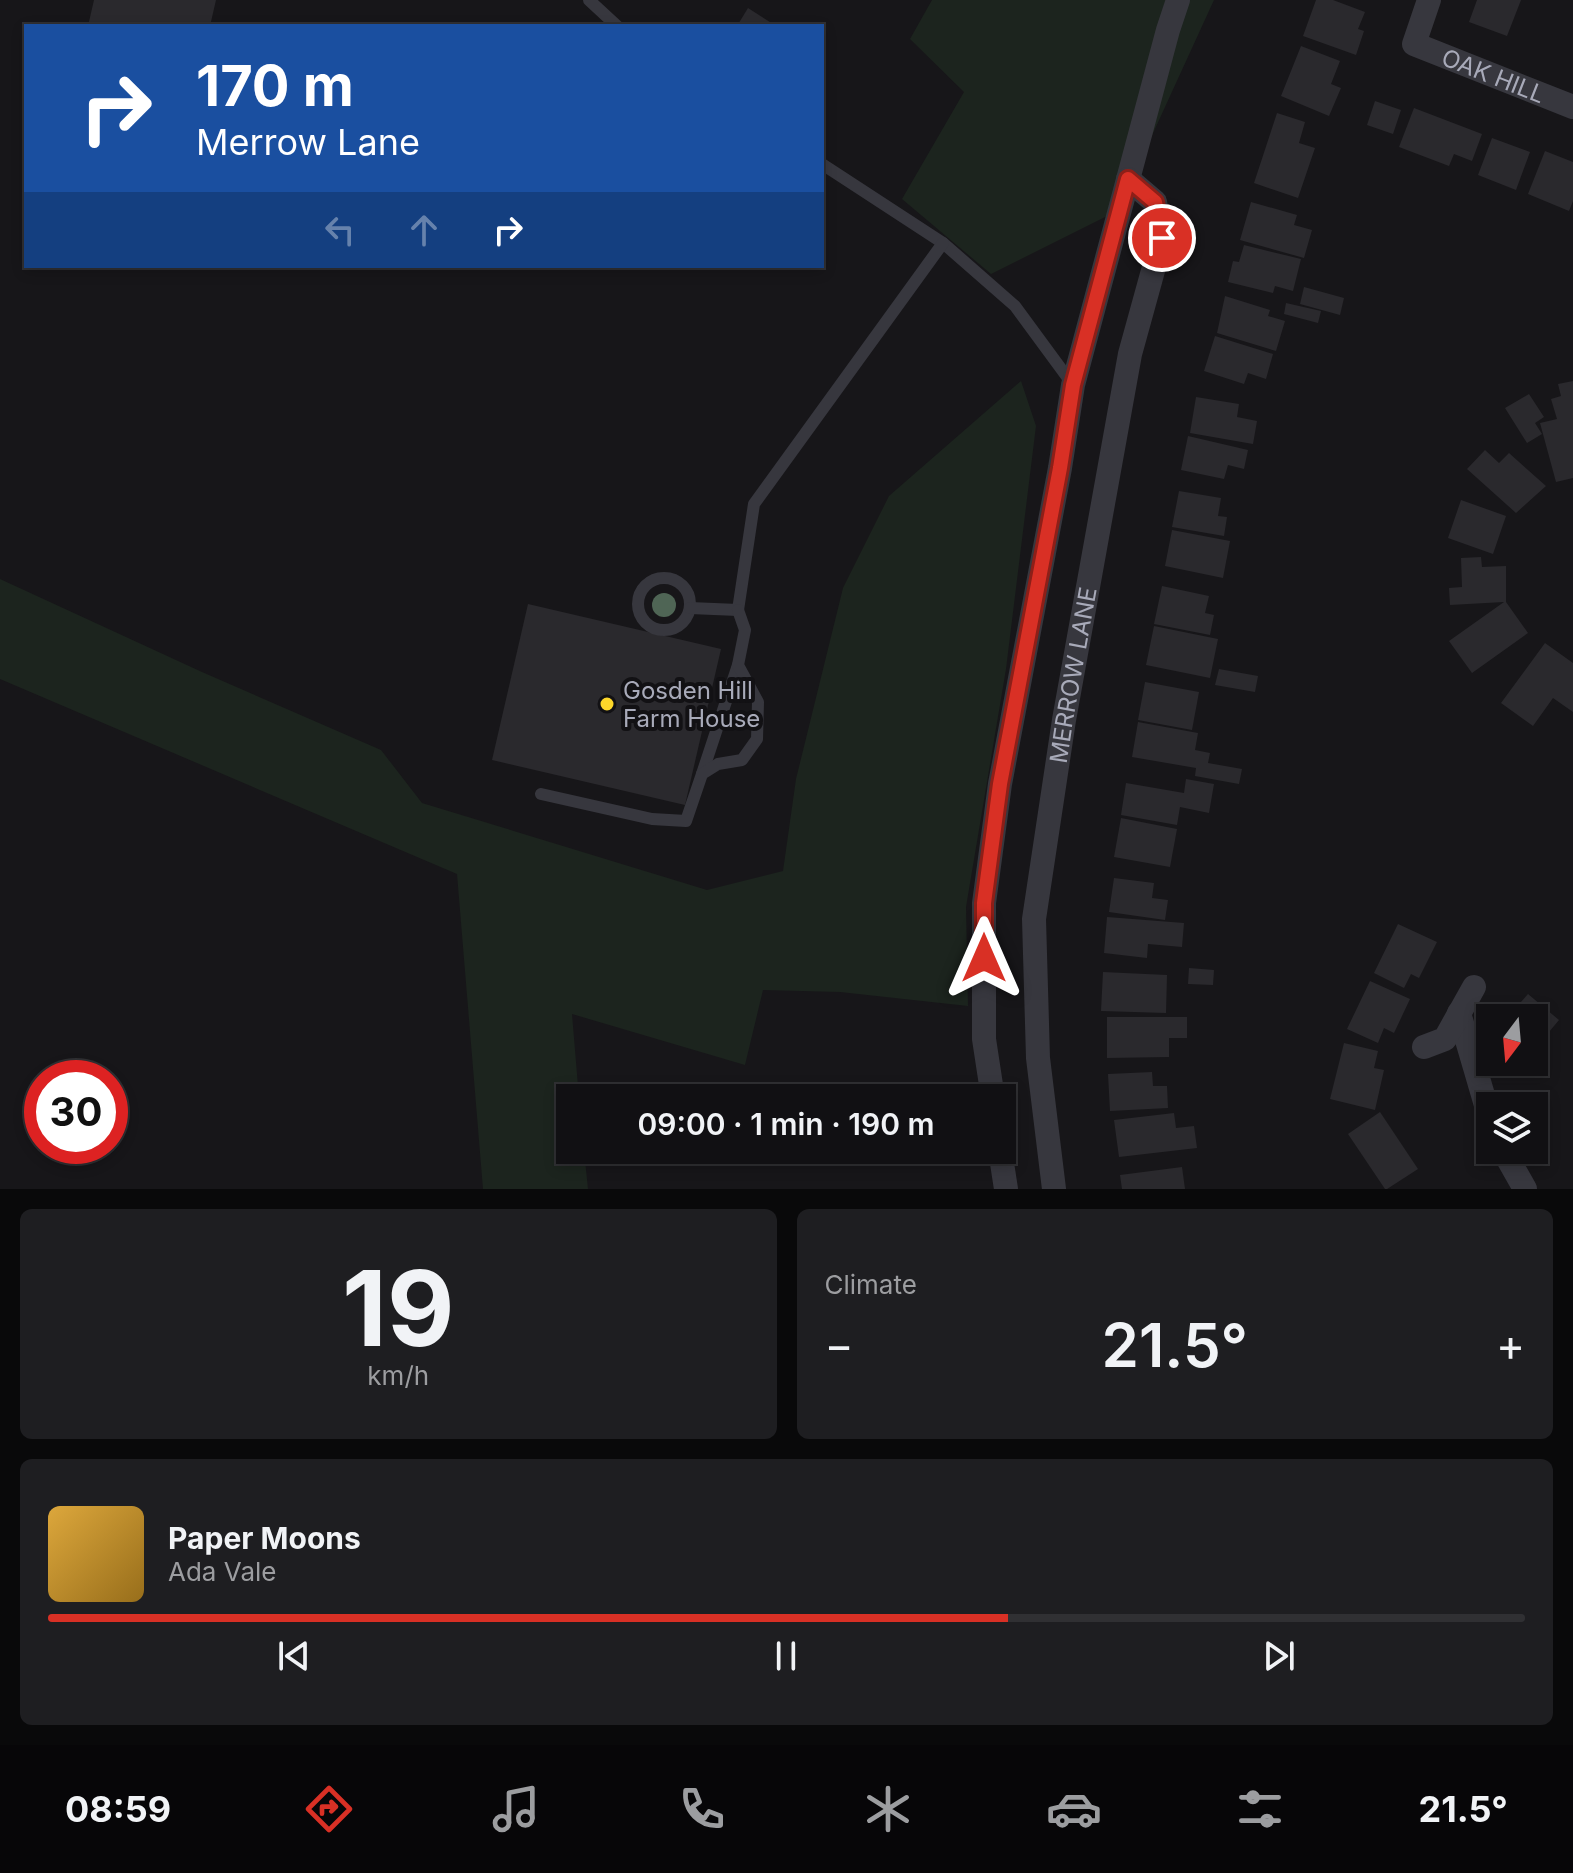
<!DOCTYPE html>
<html lang="en">
<head>
<meta charset="utf-8">
<style>
  :root { --surface:#111013; --page:#1e1e21; --text:#f1f3f6; --muted:#9c9da0; --line:#303033; --accent:#d93025 }
  body { margin:0; font-family:Inter,sans-serif; background:var(--page); color:var(--text); height:100vh; display:flex; flex-direction:column; font-size:30px; white-space:nowrap }
  * { box-sizing:border-box; margin:0 }
  p { font-size:26px; color:var(--muted) }
  .icon { flex:none; width:44px; height:44px; fill:none; stroke:currentColor; stroke-width:2; stroke-linecap:round; stroke-linejoin:round }
  .map { position:relative; height:1189px; overflow:hidden }
  .details { display:flex; flex-direction:column; gap:20px; padding:20px; background:#09090a; flex:1 }
  .details>* { flex:none }
  .banner { position:absolute; left:24px; top:24px; width:800px; height:244px; border-radius:0px; box-shadow:0 4px 12px #0003,0 0 0 2px var(--line); background:#1a4fa0; color:#fff; overflow:hidden }
  .needle { width:52px; rotate:196deg }
  .tools { position:absolute; left:1476px; top:1004px; display:grid; gap:16px }
  .tools a { display:grid; place-items:center; width:72px; height:72px; border-radius:0px; background:var(--surface); box-shadow:0 4px 12px #0003,0 0 0 2px var(--line); font-size:40px }
  .speed { position:absolute; left:24px; top:1060px; display:flex; gap:16px; font-size:40px; font-weight:700; text-align:center }
  .speed>* { display:grid; place-content:center; width:104px; height:104px; border-radius:50%; background:var(--surface); box-shadow:0 4px 12px #0003,0 0 0 2px var(--line); line-height:1 }
  .speed .limit { border:12px solid #d22; background:#fff; color:#111 }
  .pin { position:absolute; display:grid; place-items:center; width:68px; height:68px; color:#fff; margin:-34px; border:4px solid #fff; border-radius:50%; box-shadow:0 2px 8px #0007 }
  .me { position:absolute; width:88px; margin:-44px; rotate:0deg; stroke-linejoin:round; filter:drop-shadow(0 0 6px #0008) }
  .turn { display:flex; align-items:center; gap:28px; height:168px; padding:0 40px; font-size:36px }
  .turn .icon { width:104px; height:104px; stroke-width:2.5 }
  .turn b { display:block; font-size:56px; line-height:68px }
  .lanes { display:flex; align-items:center; height:76px; padding:0 40px; background:#0003; justify-content:center; gap:40px; direction:ltr }
  .lanes .off { opacity:.35 }
  .big { font-size:60px; font-weight:600; line-height:1.1 }
  .details .card { flex:1; display:flex; flex-direction:column; justify-content:center; gap:12px; min-width:0; padding:0 28px; border-radius:12px; background:var(--page) }
  .details .dial { align-items:center; gap:0 }
  .dial b { font-size:104px; line-height:1 }
  .song { display:flex; align-items:center; gap:24px }
  .cover { width:96px; height:96px; border-radius:12px; background:linear-gradient(135deg,hsl(40 70% 55%),hsl(40 70% 35%)) }
  .played { height:8px; border-radius:4px; background:linear-gradient(90deg,var(--accent) 65%,var(--line) 65%) }
  .keys { display:flex; justify-content:space-around; direction:ltr }
  .heat { display:flex; justify-content:space-between; align-items:center; font-size:44px; direction:ltr }
  .details .tiles { flex:1; display:grid; gap:20px; grid-template-columns:1fr 1fr }
  .card:last-child { grid-column:span 2 }
  .trip { position:absolute; left:556px; top:1084px; width:460px; height:80px; border-radius:0px; background:var(--surface); box-shadow:0 4px 12px #0003,0 0 0 2px var(--line); font-weight:600; line-height:80px; text-align:center }
  .tab-bar { display:flex; height:128px; justify-content:space-around; align-items:center; background:#070608; color:var(--muted) }
  .tab-bar .icon { width:56px; height:56px }
  .tab-bar .current { color:var(--accent) }
  .tab-bar b { font-size:36px; color:var(--text) }
  .map>svg:first-child { display:block }
  .green { fill:#1c241e }
  .building { fill:#2a292d }
  .lines { fill:none; stroke-linecap:round; stroke-linejoin:round }
  .service { stroke:#37373e; stroke-width:12 }
  .minor { stroke:#37373e; stroke-width:24 }
  .tree { fill:#4f6555 }
  .route-casing { stroke:#8d1f18; stroke-width:20 }
  .route { stroke:#d93025; stroke-width:14 }
  .poi-dot { fill:#fdd72a; stroke:#121114; stroke-width:3 }
  .labels { text-anchor:middle; dominant-baseline:central; stroke-width:8; stroke-linejoin:round; paint-order:stroke }
  .street-label { font-size:24px; fill:#a8aab9; stroke:#121114 }
  .poi-label { font-size:24px; fill:#a8aab9; stroke:#121114; text-anchor:start }
</style>
</head>
<body>
<div class="map">
<svg width="1573" height="1189" viewBox="0 0 1573 1189">
  <rect width="100%" height="100%" fill="#171619"/>
  <g class="green">
    <polygon points="932,0 1214,0 1149,142 1111,214 991,274 902,199 964,92 910,39"/>
    <polygon points="1021,381 1036,426 1006,669 966,907 968,1006 840,992 763,990 745,1065 572,1014 579,1098 570,1098 570,1150 584,1150 588,1189 483,1189 457,874 0,679 0,579 202,672 381,750 422,803 707,890 783,871 796,779 843,588 889,496"/>
  </g>
  <g class="building">
    <polygon points="94,0 216,0 210,26 88,26"/>
    <polygon points="1316,0 1333,0 1365,12 1358,29 1364,31 1356,55 1303,36"/>
    <polygon points="1477,0 1521,0 1507,36 1469,22"/>
    <polygon points="748,8 776,26 737,26"/>
    <polygon points="1301,46 1340,61 1331,84 1341,88 1329,116 1281,96"/>
    <polygon points="1375,101 1401,110 1393,134 1367,125"/>
    <polygon points="1414,108 1482,134 1472,161 1454,154 1449,166 1399,147"/>
    <polygon points="1277,113 1305,122 1299,143 1315,148 1298,198 1254,183"/>
    <polygon points="1492,138 1530,152 1516,190 1478,175"/>
    <polygon points="1545,151 1573,162 1573,201 1569,211 1528,194"/>
    <polygon points="1251,202 1297,215 1294,225 1312,230 1304,258 1240,240"/>
    <polygon points="1244,245 1301,259 1293,291 1275,286 1273,293 1228,282 1233,261 1239,262"/>
    <polygon points="1304,287 1344,298 1340,315 1300,304"/>
    <polygon points="1225,296 1270,310 1268,316 1285,321 1276,351 1217,333"/>
    <polygon points="1286,303 1321,311 1318,323 1284,314"/>
    <polygon points="1215,336 1273,354 1266,379 1248,373 1244,384 1204,371"/>
    <polygon points="1573,381 1573,478 1556,482 1540,423 1557,419 1551,399 1561,396 1558,384"/>
    <polygon points="1529,394 1544,417 1535,423 1542,434 1527,443 1505,408"/>
    <polygon points="1196,397 1239,404 1237,417 1257,421 1253,444 1190,433"/>
    <polygon points="1188,436 1248,450 1244,469 1228,465 1224,479 1181,470"/>
    <polygon points="1485,450 1499,463 1509,453 1546,486 1516,513 1467,469"/>
    <polygon points="1179,491 1221,498 1218,516 1227,517 1224,536 1172,527"/>
    <polygon points="1461,500 1506,516 1493,554 1448,538"/>
    <polygon points="1172,530 1230,541 1223,578 1165,566"/>
    <polygon points="1481,557 1482,567 1506,566 1506,602 1528,633 1472,673 1449,641 1504,602 1450,605 1449,588 1462,587 1461,558"/>
    <polygon points="1162,586 1209,596 1205,613 1214,615 1210,635 1154,624"/>
    <polygon points="528,604 721,649 685,805 492,760"/>
    <polygon points="1154,626 1218,639 1210,678 1146,665"/>
    <polygon points="1545,643 1573,663 1573,712 1553,698 1533,726 1501,703"/>
    <polygon points="1219,669 1258,676 1255,692 1215,685"/>
    <polygon points="1145,682 1199,692 1192,730 1138,720"/>
    <polygon points="1138,722 1198,733 1195,750 1210,753 1208,763 1242,769 1239,784 1195,776 1196,768 1132,757"/>
    <polygon points="1186,779 1214,784 1209,813 1180,807 1177,825 1121,815 1126,783 1184,793"/>
    <polygon points="1121,818 1177,829 1170,867 1114,857"/>
    <polygon points="1114,878 1154,883 1152,898 1168,900 1165,920 1109,912"/>
    <polygon points="1107,917 1184,923 1182,947 1148,944 1147,958 1104,953"/>
    <polygon points="1398,924 1437,942 1419,978 1411,974 1404,988 1374,973"/>
    <polygon points="1189,968 1214,970 1213,985 1188,984"/>
    <polygon points="1103,972 1167,975 1166,1013 1101,1011"/>
    <polygon points="1370,981 1410,999 1394,1033 1384,1028 1378,1043 1347,1029"/>
    <polygon points="1528,994 1559,1020 1534,1050 1534,1018 1507,1018"/>
    <polygon points="1107,1017 1187,1017 1187,1038 1169,1038 1169,1057 1107,1058"/>
    <polygon points="1344,1043 1378,1051 1374,1068 1384,1070 1375,1110 1330,1099"/>
    <polygon points="1152,1072 1153,1086 1167,1086 1168,1108 1110,1111 1108,1074"/>
    <polygon points="1380,1112 1418,1169 1387,1189 1385,1189 1348,1134"/>
    <polygon points="1174,1113 1176,1128 1194,1126 1197,1148 1119,1157 1114,1120"/>
    <polygon points="1182,1167 1185,1189 1122,1189 1120,1175"/>
  </g>
  <g class="lines">
    <g class="service">
      <polyline points="589,0 617,26"/>
      <polyline points="822,164 943,243 1015,306 1073,385"/>
      <circle cx="664" cy="604" r="26"/>
      <polyline points="690,608 738,610 754,504 943,243"/>
      <polyline points="702,774 738,665"/>
      <polyline points="541,794 652,819 686,821 702,774 718,764 742,760 757,739 758,702 738,665 745,630 738,610"/>
    </g>
    <g class="minor">
      <path id="s1" d="M1429 0 1414 44 1573 107"/>
      <polyline points="1459,1013 1490,1119"/>
      <polyline points="1424,1047 1445,1039 1474,987"/>
      <polyline points="993,1098 984,1039 984,903 1000,784 1060,468 1073,385 1168,30 1178,0"/>
      <polyline points="1000,1150 1006,1189"/>
      <polyline points="1503,1150 1525,1189"/>
      <path id="s2" d="M1054 1189 1038 1058 1034 919 1064 720 1130 354 1162 238 1155 202 1128 179"/>
    </g>
  </g>
  <circle class="tree" cx="664" cy="605" r="12"/>
  <g class="lines">
    <defs>
      <polyline id="route" points="984,958 984,903 1000,784 1060,468 1073,385 1128,179 1155,202 1162,238"/>
    </defs>
    <use href="#route" class="route-casing"/>
    <use href="#route" class="route"/>
  </g>
  <circle class="poi-dot" cx="607" cy="704" r="8"/>
  <g class="labels">
    <g class="street-label">
      <text stroke="none"><textPath href="#s1" startOffset="132">OAK HILL</textPath></text>
      <text stroke="none"><textPath href="#s2" startOffset="518">MERROW LANE</textPath></text>
    </g>
    <g class="poi-label">
      <text x="623" y="690">Gosden Hill<tspan x="623" dy="28">Farm House</tspan></text>
    </g>
  </g>
</svg>
<div class="tools">
<a><svg class="needle" viewBox="-14 -14 28 28"><path d="M0-13l5 13h-10z" fill="#e53935"/><path d="M0 13l5-13h-10z" fill="#9c9da0"/></svg></a>
<a><svg class="icon" aria-label="layers" viewBox="0 0 24 24"><path d="M12 4l9 5-9 5-9-5zM3 14l9 5 9-5"/></svg></a>
</div>
<div class="speed"><div class="limit">30</div></div>
<div class="pin" style="left:1162px;top:238px;background:#d93025"><svg class="icon" aria-label="arrive" viewBox="0 0 24 24"><path d="M6 21V4h12l-3 4 3 4H6"/></svg></div>
<svg class="me" style="left:984px;top:958px" viewBox="-20 -20 40 40"><path d="M0-17L14 15 0 8-14 15z" fill="#d93025" stroke="#fff" stroke-width="4"/></svg>
<div class="trip">09:00 · 1 min · 190 m</div>
<div class="banner">
<div class="turn"><svg class="icon" aria-label="right" viewBox="0 0 24 24"><path d="M7 20v-9h11M14 6l5 5-5 5"/></svg><div><b>170 m</b>Merrow Lane</div></div>
<div class="lanes"><svg class="icon off" aria-label="left" viewBox="0 0 24 24"><path d="M17 20v-9H6M10 6l-5 5 5 5"/></svg><svg class="icon off" aria-label="ahead" viewBox="0 0 24 24"><path d="M12 20V5M6 11l6-6 6 6"/></svg><svg class="icon" aria-label="right" viewBox="0 0 24 24"><path d="M7 20v-9h11M14 6l5 5-5 5"/></svg></div>
</div>
</div>
<section class="details">
<div class="tiles">
<div class="card dial"><b>19</b><p>km/h</p></div>
<div class="card"><p>Climate</p>
<div class="heat"><a>−</a><b class="big">21.5°</b><a>+</a></div>
</div>
<div class="card">
<div class="song"><i class="cover"></i><div><b>Paper Moons</b><p>Ada Vale</p></div></div>
<div class="played"></div>
<div class="keys"><svg class="icon" aria-label="previous" viewBox="0 0 24 24"><path d="M18 5L8 12l10 7zM5 5v14"/></svg><svg class="icon" aria-label="pause" viewBox="0 0 24 24"><path d="M8 5v14M16 5v14"/></svg><svg class="icon" aria-label="next" viewBox="0 0 24 24"><path d="M6 5l10 7-10 7zM19 5v14"/></svg></div>
</div>
</div>
</section>
<nav class="tab-bar">
<b>08:59</b>
<svg class="icon current" aria-label="directions" viewBox="0 0 24 24"><path d="M12 3l9 9-9 9-9-9zM9 14v-3h6M13 9l2 2-2 2"/></svg>
<svg class="icon" aria-label="music" viewBox="0 0 24 24"><path d="M9 18V5l10-2v13"/><circle cx="6" cy="18" r="3"/><circle cx="16" cy="16" r="3"/></svg>
<svg class="icon" aria-label="phone" viewBox="0 0 24 24"><path d="M5 4h4l2 5-3 2q2 4 5 5l2-3 5 2v4C11 20 4 13 5 4z"/></svg>
<svg class="icon" aria-label="climate" viewBox="0 0 24 24"><path d="M12 3v18M4 7l16 10M4 17L20 7"/></svg>
<svg class="icon" aria-label="car" viewBox="0 0 24 24"><path d="M5 17H2v-5l4-1 3-4h7l3 4 3 1v5h-3M9 17h6M6 11h13"/><circle cx="7" cy="17" r="2"/><circle cx="17" cy="17" r="2"/></svg>
<svg class="icon" aria-label="filters" viewBox="0 0 24 24"><path d="M4 7h16M4 17h16"/><circle cx="9" cy="7" r="2"/><circle cx="15" cy="17" r="2"/></svg>
<b>21.5°</b>
</nav>
</body>
</html>
